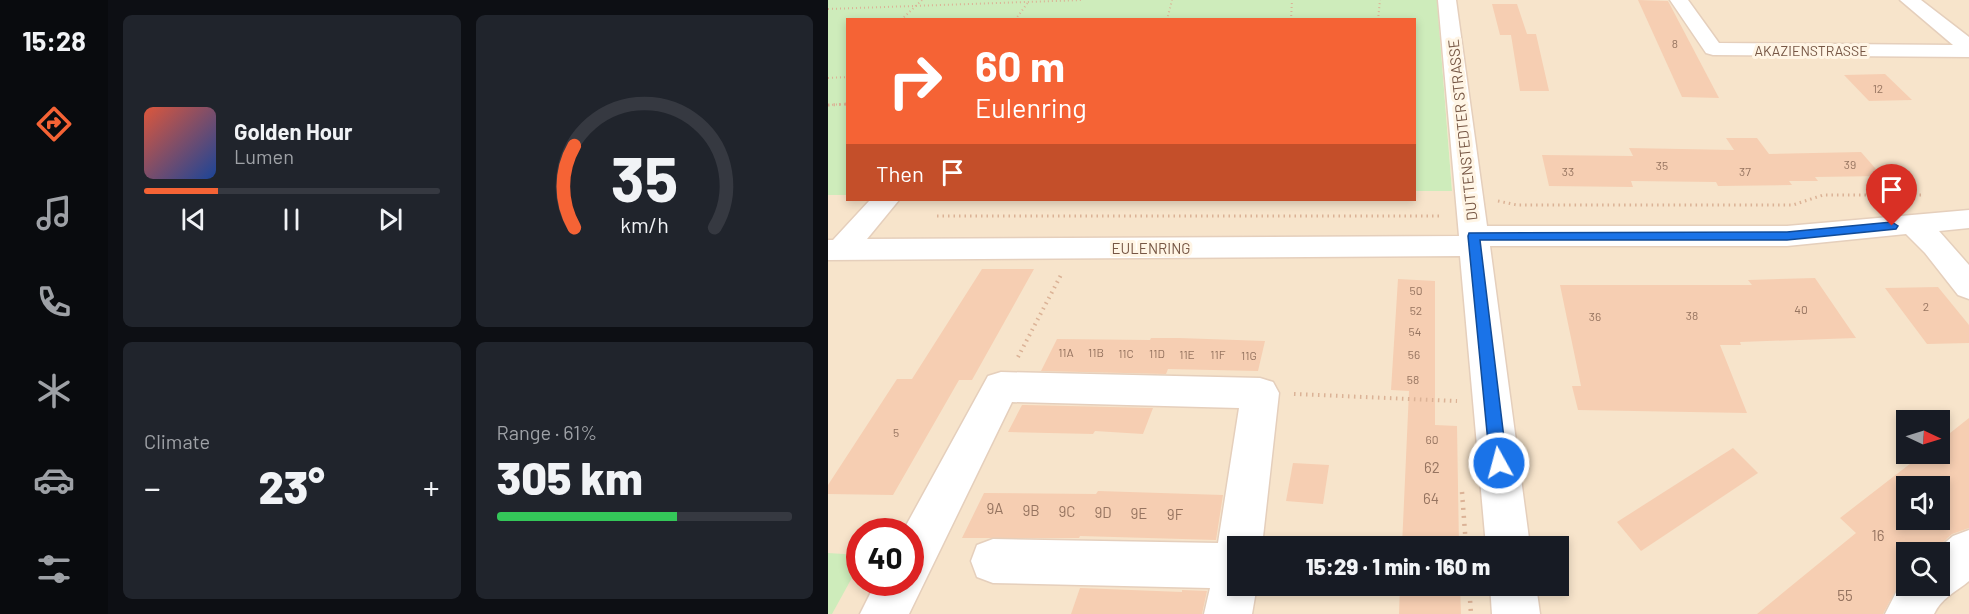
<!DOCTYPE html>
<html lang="en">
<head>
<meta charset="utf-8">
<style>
  :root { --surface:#171b24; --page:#20242c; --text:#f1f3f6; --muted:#9ea1a6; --line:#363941; --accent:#f56335 }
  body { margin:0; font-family:Barlow,sans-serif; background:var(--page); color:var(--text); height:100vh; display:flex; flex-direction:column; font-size:22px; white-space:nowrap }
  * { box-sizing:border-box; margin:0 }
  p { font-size:20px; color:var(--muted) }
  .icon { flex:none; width:33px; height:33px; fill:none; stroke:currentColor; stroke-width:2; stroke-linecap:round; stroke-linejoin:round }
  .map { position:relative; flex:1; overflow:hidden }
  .side { display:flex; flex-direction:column; gap:15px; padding:15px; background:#0d0f14; width:720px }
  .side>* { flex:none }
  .banner { position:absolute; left:18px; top:18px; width:570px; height:183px; border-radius:0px; box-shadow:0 3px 9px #0003; background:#f56335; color:#fff; overflow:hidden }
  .needle { width:39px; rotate:94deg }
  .tools { position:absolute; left:1068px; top:410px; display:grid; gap:12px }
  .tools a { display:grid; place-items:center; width:54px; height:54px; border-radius:0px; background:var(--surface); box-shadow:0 3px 9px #0003; font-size:30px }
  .speed { position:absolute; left:18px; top:518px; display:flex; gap:12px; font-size:30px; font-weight:700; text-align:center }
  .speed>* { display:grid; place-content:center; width:78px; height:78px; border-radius:50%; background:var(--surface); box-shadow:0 3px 9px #0003; line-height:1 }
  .speed .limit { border:9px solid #d22; background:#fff; color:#111 }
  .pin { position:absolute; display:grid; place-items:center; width:51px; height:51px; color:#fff; margin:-62px -26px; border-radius:50% 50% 50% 0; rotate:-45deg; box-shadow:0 0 6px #0007 }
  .pin .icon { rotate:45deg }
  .me { position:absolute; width:66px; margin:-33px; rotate:353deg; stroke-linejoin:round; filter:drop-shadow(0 0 4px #0008) }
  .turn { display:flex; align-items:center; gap:21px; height:126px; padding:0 30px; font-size:27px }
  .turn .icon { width:78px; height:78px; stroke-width:2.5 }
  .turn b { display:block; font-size:42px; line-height:51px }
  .then { display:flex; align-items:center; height:57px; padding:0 30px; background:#0003; gap:12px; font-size:22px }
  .big { font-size:45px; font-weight:800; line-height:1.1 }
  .side .card { flex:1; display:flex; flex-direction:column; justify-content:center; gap:9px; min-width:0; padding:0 21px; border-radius:9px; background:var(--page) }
  .side .dial { align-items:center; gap:0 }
  .dial svg { height:156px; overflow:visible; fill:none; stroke:var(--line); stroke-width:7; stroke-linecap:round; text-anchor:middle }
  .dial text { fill:var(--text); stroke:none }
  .song { display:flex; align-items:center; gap:18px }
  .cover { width:72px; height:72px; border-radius:9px; background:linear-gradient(135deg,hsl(10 70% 55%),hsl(220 70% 35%)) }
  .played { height:6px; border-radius:3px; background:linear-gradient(90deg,var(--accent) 25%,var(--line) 25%) }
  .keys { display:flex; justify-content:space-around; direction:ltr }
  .heat { display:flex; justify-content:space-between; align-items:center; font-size:33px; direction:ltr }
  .charge { height:9px; border-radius:4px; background:linear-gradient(90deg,#34c759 61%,var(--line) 0) }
  .side .tiles { flex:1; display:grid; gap:15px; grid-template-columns:repeat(2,1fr) }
  .trip { position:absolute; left:399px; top:536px; width:342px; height:60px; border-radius:0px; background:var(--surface); box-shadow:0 3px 9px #0003; font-weight:800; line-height:60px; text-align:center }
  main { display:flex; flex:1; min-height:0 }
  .dock { display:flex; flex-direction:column; width:108px; justify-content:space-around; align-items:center; background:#090b0e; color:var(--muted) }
  .dock .icon { width:42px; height:42px }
  .dock .active { color:var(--accent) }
  .dock b { font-size:27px; color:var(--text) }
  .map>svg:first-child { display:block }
  .residential { fill:#f7e4cb; fill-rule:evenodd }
  .green { fill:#ceecbb }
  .building { fill:#f6ceb2; fill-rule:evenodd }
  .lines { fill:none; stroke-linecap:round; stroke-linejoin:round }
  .minor-casing { stroke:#e5cfbc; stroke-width:3 }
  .path-far3 { stroke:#dbb296; stroke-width:2; stroke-dasharray:1 3; stroke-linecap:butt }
  .path-far2 { stroke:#dbb296; stroke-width:3; stroke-dasharray:1.5 4; stroke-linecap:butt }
  .path-far1 { stroke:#dbb296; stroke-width:4; stroke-dasharray:1.5 4.5; stroke-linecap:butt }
  .path { stroke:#dbb296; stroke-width:4.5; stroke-dasharray:2 6; stroke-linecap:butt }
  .minor { fill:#fff; fill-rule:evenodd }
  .route { fill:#1a73e8; stroke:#114b97; stroke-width:1.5 }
  .labels { text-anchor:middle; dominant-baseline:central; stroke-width:6; stroke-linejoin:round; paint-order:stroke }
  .number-label { font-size:12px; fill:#967460 }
  .far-street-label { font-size:14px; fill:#765644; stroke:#fff5e5 }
  .street-label { font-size:15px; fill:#765644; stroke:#fff5e5 }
  .near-number-label { font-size:15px; fill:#967460 }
</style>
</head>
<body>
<main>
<nav class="dock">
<b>15:28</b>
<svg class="icon active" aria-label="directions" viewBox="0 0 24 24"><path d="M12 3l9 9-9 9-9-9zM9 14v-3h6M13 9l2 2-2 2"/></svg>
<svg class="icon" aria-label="music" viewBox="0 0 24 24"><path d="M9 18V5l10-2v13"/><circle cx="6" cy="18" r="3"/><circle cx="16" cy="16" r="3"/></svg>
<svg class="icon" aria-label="phone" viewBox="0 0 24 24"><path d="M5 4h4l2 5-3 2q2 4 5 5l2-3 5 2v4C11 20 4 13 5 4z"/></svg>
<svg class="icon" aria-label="climate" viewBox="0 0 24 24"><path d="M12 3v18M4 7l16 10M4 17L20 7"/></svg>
<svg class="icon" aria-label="car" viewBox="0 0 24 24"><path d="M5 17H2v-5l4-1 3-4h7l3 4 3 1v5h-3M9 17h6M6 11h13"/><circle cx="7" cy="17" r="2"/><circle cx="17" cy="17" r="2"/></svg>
<svg class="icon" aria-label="filters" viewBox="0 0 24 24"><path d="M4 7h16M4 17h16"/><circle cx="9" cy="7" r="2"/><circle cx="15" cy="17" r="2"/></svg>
</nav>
<section class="side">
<div class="tiles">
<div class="card">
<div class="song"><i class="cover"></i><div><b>Golden Hour</b><p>Lumen</p></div></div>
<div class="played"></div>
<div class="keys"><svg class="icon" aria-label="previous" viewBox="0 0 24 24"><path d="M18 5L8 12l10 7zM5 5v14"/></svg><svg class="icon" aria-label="pause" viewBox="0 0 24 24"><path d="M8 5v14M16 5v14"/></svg><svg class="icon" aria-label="next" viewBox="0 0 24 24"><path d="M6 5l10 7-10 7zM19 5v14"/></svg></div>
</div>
<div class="card dial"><svg viewBox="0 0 100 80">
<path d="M14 69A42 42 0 1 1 86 69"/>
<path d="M14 69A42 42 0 0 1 14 27" stroke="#f56335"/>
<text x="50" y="56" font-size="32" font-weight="700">35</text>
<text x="50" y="72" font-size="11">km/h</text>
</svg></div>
<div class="card"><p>Climate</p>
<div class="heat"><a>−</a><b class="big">23°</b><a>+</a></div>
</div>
<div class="card"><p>Range · 61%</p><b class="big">305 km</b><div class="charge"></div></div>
</div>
</section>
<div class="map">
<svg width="1141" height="614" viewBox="0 0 1141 614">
  <rect width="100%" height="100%" fill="#fef2dd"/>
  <path class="residential" d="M609 0H1141V614H0V195H19L20 200H586L587 191H624ZM1078 420H1112V453H1078ZM1078 486H1112V519H1078ZM32 531H82V582H32ZM410 546H730V585H410ZM1078 552H1112V585H1078Z"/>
  <g class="green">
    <polygon points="0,0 609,0 624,191 587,191 586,20 20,20 19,195 0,195"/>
    <polygon points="0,553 31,555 31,565 4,614 0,614"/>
  </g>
  <g class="building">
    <polygon points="810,0 840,1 891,98 854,97"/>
    <polygon points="664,4 689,4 699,34 708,34 721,91 692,91 683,35 672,35"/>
    <polygon points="1057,74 1084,100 1041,101 1016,75"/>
    <polygon points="898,138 929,138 941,154 1033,152 1054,176 987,177 990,181 961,181 964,185 890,186 888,182 803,181 805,187 721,186 714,155 805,156 801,148 906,150"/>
    <polygon points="154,269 206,269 144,380 131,380 65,495 0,494 0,485 69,379 84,379"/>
    <polygon points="987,278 1028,338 912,342 913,345 892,345 919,413 750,410 744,386 753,386 732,285 924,285 920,280"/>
    <polygon points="570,279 607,281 607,425 629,426 631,546 574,546 581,391 563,390"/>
    <polygon points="1110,287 1141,325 1141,343 1099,344 1057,288"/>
    <polygon points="323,338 351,338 437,341 430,371 340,369 338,374 213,371 229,339 322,340"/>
    <polygon points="194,405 197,405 325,408 315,434 267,431 265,434 180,432"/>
    <path d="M1141 418V528L1124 534 1104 552H1078V571L1055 614H929L1028 533 1012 518 1096 453H1112V441ZM1078 486H1112V519H1078Z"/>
    <polygon points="905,448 930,473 813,551 789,522"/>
    <polygon points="465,463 501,465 495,504 458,501"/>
    <polygon points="270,491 395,495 388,540 252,536 251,538 134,538 156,493 268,494"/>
    <polygon points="572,585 632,585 633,614 571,614"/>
    <polygon points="252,588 354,592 354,590 379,591 374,614 243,614"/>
  </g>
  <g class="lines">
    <defs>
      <g id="minor">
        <polygon points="610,0 628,0 659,226 959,226 1141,210 1141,228 1111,231 1141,265 1141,299 1130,295 1097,253 1078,234 959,246 662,246 702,546 658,546 632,256 0,260 0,240 5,240 42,200 71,200 39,239 631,236"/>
        <polygon points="842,0 860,0 891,43 1125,45 1072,0 1093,0 1141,37 1141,57 885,55 878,53"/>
        <polygon points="173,372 432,378 445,382 451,393 434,546 410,546 410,585 429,585 424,614 376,614 382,588 165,583 149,577 143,561 149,545 165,539 390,543 411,408 184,402 81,614 32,614 48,582 82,582 82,531 75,531 160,376"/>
        <path d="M1141 530V581C1128 592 1113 598 1106 614H1057L1078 573V585H1112V552H1106L1125 536Z"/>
        <polygon points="662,585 708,585 712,614 664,614"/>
      </g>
    </defs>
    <use href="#minor" class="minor-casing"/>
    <g class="path-far3">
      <polyline points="0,9 255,0"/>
      <polyline points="73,20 94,0"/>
      <polyline points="187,20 201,1"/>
      <polyline points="339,20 344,0"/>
      <polyline points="463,20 464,0"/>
      <polyline points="550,20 552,0"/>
      <polyline points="0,78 20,77"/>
      <polyline points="0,105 20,104"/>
    </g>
    <g class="path-far2">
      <polyline points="0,105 20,104"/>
      <polyline points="670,201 689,205 965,205 995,195 1095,195"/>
      <polyline points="109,216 615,216"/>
    </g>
    <g class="path-far1">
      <polyline points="190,357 234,273"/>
      <polyline points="466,394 629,401"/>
    </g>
    <g class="path">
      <polyline points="634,492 638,546"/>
      <polyline points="641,585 643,614"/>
    </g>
    <use href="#minor" class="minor"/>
  </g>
  <polygon class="route" points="1064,222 1070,226 1068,229 959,240 652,240 679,463 677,469 671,471 665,469 662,463 640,236 641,233 959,232"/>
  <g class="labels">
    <g class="number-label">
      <text x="847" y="43">8</text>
      <text x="1050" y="88">12</text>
      <text x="1022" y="164">39</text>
      <text x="834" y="165">35</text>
      <text x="740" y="171">33</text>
      <text x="917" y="171">37</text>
      <text x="588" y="290">50</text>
      <text x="1098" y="306">2</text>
      <text x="973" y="309">40</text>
      <text x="588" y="310">52</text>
      <text x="864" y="315">38</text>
      <text x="767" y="316">36</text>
      <text x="587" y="331">54</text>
      <text x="238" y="352">11A</text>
      <text x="268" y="352">11B</text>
      <text x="298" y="353">11C</text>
      <text x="329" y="353">11D</text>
      <text x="359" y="354">11E</text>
      <text x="390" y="354">11F</text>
      <text x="586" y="354">56</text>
      <text x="421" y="355">11G</text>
      <text x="585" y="379">58</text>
      <text x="68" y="432">5</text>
      <text x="604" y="439">60</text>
    </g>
    <g class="far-street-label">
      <text x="983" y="50">AKAZIENSTRASSE</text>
    </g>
    <g class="street-label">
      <text transform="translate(634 130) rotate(-96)">DUTTENSTEDTER STRASSE</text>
      <text x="323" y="248">EULENRING</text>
    </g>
    <g class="near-number-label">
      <text x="604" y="467">62</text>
      <text x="603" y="498">64</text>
      <text x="167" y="508">9A</text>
      <text x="203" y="510">9B</text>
      <text x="239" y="511">9C</text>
      <text x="275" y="512">9D</text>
      <text x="311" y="513">9E</text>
      <text x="347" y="514">9F</text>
      <text x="1050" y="535">16</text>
      <text x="1017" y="595">55</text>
    </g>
  </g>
</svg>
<div class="tools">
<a><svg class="needle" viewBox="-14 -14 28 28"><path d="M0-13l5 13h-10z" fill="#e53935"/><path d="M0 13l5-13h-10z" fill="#9ea1a6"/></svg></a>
<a><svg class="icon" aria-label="sound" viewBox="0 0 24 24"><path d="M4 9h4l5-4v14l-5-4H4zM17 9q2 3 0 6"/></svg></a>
<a><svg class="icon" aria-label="search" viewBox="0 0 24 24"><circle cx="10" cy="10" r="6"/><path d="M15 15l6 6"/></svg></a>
</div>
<div class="speed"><div class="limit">40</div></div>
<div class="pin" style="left:1064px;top:226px;background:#d93025"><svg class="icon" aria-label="arrive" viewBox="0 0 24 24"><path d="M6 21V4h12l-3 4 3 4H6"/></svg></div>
<svg class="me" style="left:671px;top:463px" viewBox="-20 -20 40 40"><circle r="17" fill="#1a73e8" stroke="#fff" stroke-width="3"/><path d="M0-11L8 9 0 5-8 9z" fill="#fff"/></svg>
<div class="trip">15:29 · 1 min · 160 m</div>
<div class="banner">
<div class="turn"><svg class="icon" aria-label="right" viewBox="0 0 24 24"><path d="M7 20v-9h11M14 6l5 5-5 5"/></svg><div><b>60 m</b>Eulenring</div></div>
<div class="then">Then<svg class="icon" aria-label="arrive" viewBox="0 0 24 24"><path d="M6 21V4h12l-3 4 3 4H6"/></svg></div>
</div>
</div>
</main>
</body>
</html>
